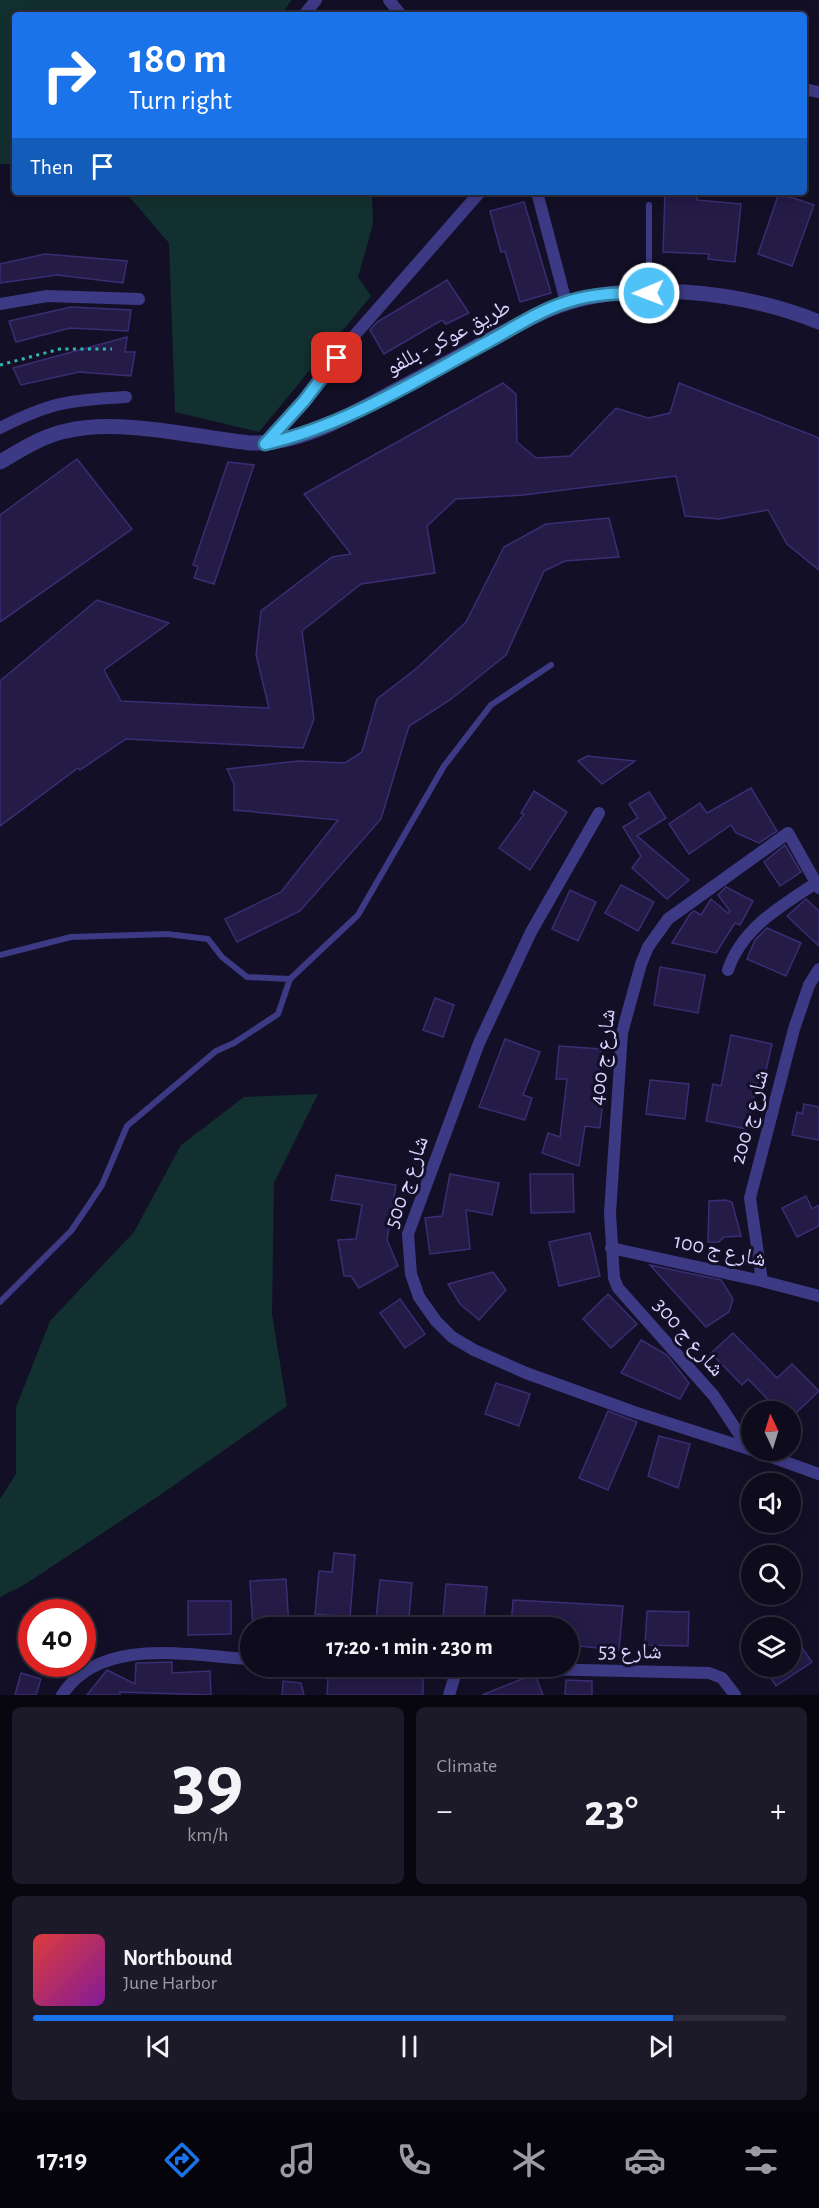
<!DOCTYPE html>
<html lang="en">
<head>
<meta charset="utf-8">
<style>
  :root { --surface:#0e0b1c; --page:#1c1929; --text:#f1f3f6; --muted:#9b9ba3; --line:#2e2b3b; --accent:#1a73e8 }
  body { margin:0; font-family:"Alegreya Sans","Noto Naskh Arabic",sans-serif; background:var(--page); color:var(--text); height:100vh; display:flex; flex-direction:column; font-size:22px; white-space:nowrap }
  * { box-sizing:border-box; margin:0 }
  p { font-size:20px; color:var(--muted) }
  .icon { flex:none; width:33px; height:33px; fill:none; stroke:currentColor; stroke-width:2; stroke-linecap:round; stroke-linejoin:round }
  .map { position:relative; height:1695px; overflow:hidden }
  .panel { display:flex; flex-direction:column; gap:12px; padding:12px; background:#08060f; flex:1 }
  .panel>* { flex:none }
  .top-card { position:absolute; left:12px; top:12px; width:795px; height:183px; border-radius:6px; box-shadow:0 3px 15px #0003,0 0 0 2px var(--line); background:#1a73e8; color:#fff; overflow:hidden }
  .needle { width:39px; rotate:356deg }
  .tools { position:absolute; left:741px; top:1401px; display:grid; gap:12px }
  .tools a { display:grid; place-items:center; width:60px; height:60px; border-radius:50%; background:var(--surface); box-shadow:0 3px 15px #0003,0 0 0 2px var(--line); font-size:30px }
  .speed { position:absolute; left:18px; top:1599px; display:flex; gap:12px; font-size:30px; font-weight:700; text-align:center }
  .speed>* { display:grid; place-content:center; width:78px; height:78px; border-radius:50%; background:var(--surface); box-shadow:0 3px 15px #0003,0 0 0 2px var(--line); line-height:1 }
  .speed .limit { border:9px solid #d22; background:#fff; color:#111 }
  .pin { position:absolute; display:grid; place-items:center; width:51px; height:51px; color:#fff; margin:-26px; border-radius:12px; box-shadow:0 3px 9px #0006 }
  .me { position:absolute; width:66px; margin:-33px; rotate:269deg; stroke-linejoin:round; filter:drop-shadow(0 0 4px #0008) }
  .turn { display:flex; align-items:center; gap:21px; height:126px; padding:0 18px; font-size:27px }
  .turn .icon { width:78px; height:78px; stroke-width:2.5 }
  .turn b { display:block; font-size:42px; line-height:51px }
  .then { display:flex; align-items:center; height:57px; padding:0 18px; background:#0003; gap:12px; font-size:22px }
  .big { font-size:45px; font-weight:600; line-height:1.1 }
  .panel .widget { flex:1; display:flex; flex-direction:column; justify-content:center; gap:9px; min-width:0; padding:0 21px; border-radius:9px; background:var(--page) }
  .panel .dial { align-items:center; gap:0 }
  .dial b { font-size:78px; line-height:1 }
  .song { display:flex; align-items:center; gap:18px }
  .cover { width:72px; height:72px; border-radius:9px; background:linear-gradient(135deg,hsl(0 70% 55%),hsl(290 70% 35%)) }
  .played { height:6px; border-radius:3px; background:linear-gradient(90deg,var(--accent) 85%,var(--line) 85%) }
  .keys { display:flex; justify-content:space-around; direction:ltr }
  .heat { display:flex; justify-content:space-between; align-items:center; font-size:33px; direction:ltr }
  .panel .tiles { flex:1; display:grid; gap:12px; grid-template-columns:1fr 1fr }
  .widget:last-child { grid-column:span 2 }
  .trip { position:absolute; left:240px; top:1617px; width:339px; height:60px; border-radius:30px; background:var(--surface); box-shadow:0 3px 15px #0003,0 0 0 2px var(--line); font-weight:600; line-height:60px; text-align:center }
  .tab-bar { display:flex; height:96px; justify-content:space-around; align-items:center; background:#06040b; color:var(--muted) }
  .tab-bar .icon { width:42px; height:42px }
  .tab-bar .on { color:var(--accent) }
  .tab-bar b { font-size:27px; color:var(--text) }
  .map>svg:first-child { display:block }
  .green { fill:#12302f }
  .building { fill:#241b47; stroke:#3b2d73; stroke-width:1.5 }
  .lines { fill:none; stroke-linecap:round; stroke-linejoin:round }
  .path { stroke:#2fb8b0; stroke-width:3; stroke-dasharray:3 4.5; stroke-linecap:butt }
  .service { stroke:#3d3a85; stroke-width:6 }
  .minor { stroke:#3d3a85; stroke-width:12 }
  .tertiary { stroke:#3d3a85; stroke-width:15 }
  .route-casing { stroke:#337fa1; stroke-width:15 }
  .route { stroke:#4fc3f7; stroke-width:10 }
  .labels { text-anchor:middle; dominant-baseline:central; stroke-width:6; stroke-linejoin:round; paint-order:stroke }
  .street-label { font-size:22px; fill:#d9d4ff; stroke:#130f26 }
</style>
</head>
<body>
<div class="map">
<svg width="819" height="1695" viewBox="0 0 819 1695">
  <rect width="100%" height="100%" fill="#130f26"/>
  <g class="green">
    <polygon points="0,0 292,0 280,15 15,15 15,164 0,164"/>
    <polygon points="125,192 372,192 373,224 358,277 371,296 259,432 175,412 169,243"/>
    <polygon points="318,1094 274,1183 272,1314 287,1406 163,1493 24,1585 0,1597 0,1499 16,1474 16,1407 50,1321 134,1232 181,1145 244,1097"/>
  </g>
  <g class="building">
    <polygon points="665,192 698,192 697,200 741,204 735,262 708,259 709,254 663,252"/>
    <polygon points="779,193 814,205 792,266 758,254"/>
    <polygon points="524,202 551,293 520,302 505,251 501,252 490,211"/>
    <polygon points="45,254 127,261 123,283 57,275 0,283 0,264"/>
    <polygon points="447,280 469,313 446,324 442,320 384,354 370,330 377,322"/>
    <polygon points="71,307 131,310 128,331 70,328 16,342 9,321"/>
    <polygon points="127,337 125,352 135,352 131,376 79,372 21,385 13,368"/>
    <polygon points="503,383 516,394 517,442 536,458 570,456 616,408 648,418 670,413 679,383 819,438 819,570 787,544 768,510 719,519 685,516 676,476 523,495 456,499 427,526 435,573 361,584 302,631 314,719 303,748 126,739 80,770 78,768 0,826 0,681 97,600 169,623 104,670 121,701 269,708 256,655 261,611 332,557 351,554 304,494"/>
    <polygon points="77,459 132,529 0,622 0,515"/>
    <polygon points="228,462 254,465 214,584 194,578 198,567 193,565"/>
    <polygon points="609,518 619,557 565,561 544,571 506,655 450,700 409,726 381,819 300,911 237,942 225,919 281,892 338,820 234,810 234,784 227,769 298,761 345,763 362,752 377,699 417,668 466,622 504,547 546,524"/>
    <polygon points="587,756 635,761 602,784 578,761"/>
    <polygon points="751,788 777,831 759,843 736,833 731,825 689,854 669,824 700,803 707,813"/>
    <polygon points="534,791 567,812 530,870 499,848 524,814 521,813"/>
    <polygon points="649,792 666,818 637,836 689,880 667,899 632,868 641,856 623,827 638,818 629,804"/>
    <polygon points="785,845 801,872 780,886 764,862"/>
    <polygon points="621,885 654,902 638,931 605,913"/>
    <polygon points="726,887 753,901 740,925 735,923 716,953 672,943 690,914 694,911 701,915 711,899 728,913 730,911 718,895"/>
    <polygon points="570,890 596,902 578,941 552,929"/>
    <polygon points="806,899 819,911 819,946 787,916"/>
    <polygon points="767,928 801,943 786,976 747,959 755,940"/>
    <polygon points="660,967 705,975 698,1013 654,1005"/>
    <polygon points="435,998 454,1005 443,1037 423,1030"/>
    <polygon points="731,1035 772,1044 765,1075 759,1074 747,1129 706,1121 713,1084 721,1086"/>
    <polygon points="505,1039 540,1052 523,1095 532,1098 525,1120 479,1107"/>
    <polygon points="559,1046 601,1049 597,1097 603,1098 600,1128 585,1126 579,1166 542,1153 548,1133 560,1137 567,1079 556,1079"/>
    <polygon points="650,1080 689,1084 685,1119 646,1114"/>
    <polygon points="804,1104 819,1107 819,1140 792,1135 797,1112 802,1114"/>
    <polygon points="450,1174 499,1183 492,1215 466,1210 470,1249 430,1254 425,1218 442,1216"/>
    <polygon points="530,1174 573,1174 574,1212 531,1213"/>
    <polygon points="336,1175 396,1185 387,1240 398,1266 359,1288 351,1276 344,1276 338,1240 356,1239 362,1205 331,1200"/>
    <polygon points="806,1196 812,1209 819,1205 819,1226 797,1237 782,1208"/>
    <polygon points="725,1200 732,1202 741,1236 724,1237 719,1242 708,1242 709,1201"/>
    <polygon points="590,1233 600,1276 559,1286 549,1242"/>
    <polygon points="650,1265 721,1280 733,1299 729,1312 706,1327"/>
    <polygon points="493,1272 506,1290 479,1320 460,1304 448,1284"/>
    <polygon points="608,1294 637,1324 611,1348 583,1319"/>
    <polygon points="400,1299 425,1334 405,1348 380,1313"/>
    <polygon points="733,1333 777,1378 792,1364 819,1391 797,1412 780,1412 748,1379 742,1385 711,1353"/>
    <polygon points="641,1340 667,1355 689,1383 680,1399 621,1373"/>
    <polygon points="496,1383 530,1394 519,1426 485,1414"/>
    <polygon points="608,1411 637,1422 608,1490 579,1478"/>
    <polygon points="659,1436 690,1444 678,1488 648,1476"/>
    <polygon points="334,1553 355,1555 350,1617 315,1614 319,1571 332,1572"/>
    <polygon points="286,1579 289,1628 253,1628 250,1581"/>
    <polygon points="380,1580 412,1583 408,1628 375,1628"/>
    <polygon points="446,1584 487,1587 483,1628 442,1628"/>
    <polygon points="513,1600 623,1606 619,1650 568,1645 568,1628 511,1628"/>
    <polygon points="188,1601 231,1601 231,1634 188,1635"/>
    <polygon points="647,1611 689,1612 688,1646 645,1645"/>
    <polygon points="790,1630 812,1662 776,1686 763,1666 790,1666"/>
    <polygon points="172,1662 172,1673 210,1671 211,1695 120,1692 120,1695 87,1695 107,1670 135,1684 136,1663"/>
    <polygon points="21,1673 41,1679 36,1695 15,1695"/>
    <polygon points="384,1674 423,1675 423,1695 327,1695 328,1677 384,1678"/>
    <polygon points="527,1677 536,1677 543,1695 482,1695"/>
    <polygon points="566,1680 592,1681 592,1695 565,1695"/>
    <polygon points="283,1681 301,1683 304,1695 282,1695"/>
  </g>
  <g class="lines">
    <polyline class="path" points="0,365 60,349 112,349"/>
    <g class="service">
      <polyline points="649,205 649,291"/>
      <polyline points="0,955 71,937 167,934 208,939 222,957 247,977 290,979 358,915 444,766 491,705 551,665"/>
      <polyline points="0,1302 71,1231 88,1206 102,1185 127,1126 216,1051 234,1043 278,1014 290,979"/>
    </g>
    <g class="minor">
      <polyline points="389,0 401,15"/>
      <polyline points="304,15 316,0"/>
      <polyline points="804,89 819,92"/>
      <polyline points="537,192 566,302"/>
      <polyline points="0,304 47,296 139,299"/>
      <path d="M0 428C51 402 70 400 126 397"/>
      <polyline points="265,444 304,401 354,336 480,192"/>
      <polyline points="599,813 531,932 479,1043 408,1234 411,1274 419,1297 436,1321 452,1337 474,1350 526,1373 634,1412 752,1450"/>
      <path d="M728 970C742 928 781 906 816 883"/>
      <polyline points="611,1248 762,1281 819,1296"/>
      <polyline points="762,1281 750,1198 794,1029 809,985 819,969"/>
      <polyline points="749,1449 714,1396 618,1288 614,1278 610,1213 622,1033 641,964 648,947 668,919 788,833 819,888"/>
      <polyline points="752,1450 819,1474"/>
      <polyline points="406,1666 709,1673 722,1678 735,1695"/>
      <path d="M62 1695C101 1635 190 1656 250 1659"/>
      <polyline points="449,1695 457,1669"/>
    </g>
    <path class="tertiary" d="M0 462C21 450 42 436 66 431 121 418 194 437 250 443 303 445 353 413 398 389 448 363 497 334 548 310 626 277 742 291 819 322"/>
  </g>
  <g class="lines">
    <defs>
      <path id="route" d="M337 358 304 401 265 444C344 426 415 381 486 343 512 329 538 311 567 302 594 293 621 293 649 293"/>
    </defs>
    <use href="#route" class="route-casing"/>
    <use href="#route" class="route"/>
  </g>
  <g class="labels">
    <g class="street-label">
      <text transform="translate(448 337) rotate(-28)">طريق عوكر - بللفو</text>
      <text transform="translate(602 1057) rotate(-83)">شارع ج 400</text>
      <text transform="translate(749 1117) rotate(-75)">شارع ج 200</text>
      <text transform="translate(406 1182) rotate(-71)">شارع ج 500</text>
      <text transform="translate(720 1250) rotate(12)">شارع ج 100</text>
      <text transform="translate(689 1337) rotate(49)">شارع ج 300</text>
      <text transform="translate(630 1651) rotate(1)">شارع 53</text>
    </g>
  </g>
</svg>
<div class="tools">
<a><svg class="needle" viewBox="-14 -14 28 28"><path d="M0-13l5 13h-10z" fill="#e53935"/><path d="M0 13l5-13h-10z" fill="#9b9ba3"/></svg></a>
<a><svg class="icon" aria-label="sound" viewBox="0 0 24 24"><path d="M4 9h4l5-4v14l-5-4H4zM17 9q2 3 0 6"/></svg></a>
<a><svg class="icon" aria-label="search" viewBox="0 0 24 24"><circle cx="10" cy="10" r="6"/><path d="M15 15l6 6"/></svg></a>
<a><svg class="icon" aria-label="layers" viewBox="0 0 24 24"><path d="M12 4l9 5-9 5-9-5zM3 14l9 5 9-5"/></svg></a>
</div>
<div class="speed"><div class="limit">40</div></div>
<div class="pin" style="left:337px;top:358px;background:#d93025"><svg class="icon" aria-label="arrive" viewBox="0 0 24 24"><path d="M6 21V4h12l-3 4 3 4H6"/></svg></div>
<svg class="me" style="left:649px;top:293px" viewBox="-20 -20 40 40"><circle r="17" fill="#4fc3f7" stroke="#fff" stroke-width="3"/><path d="M0-11L8 9 0 5-8 9z" fill="#fff"/></svg>
<div class="trip">17:20 · 1 min · 230 m</div>
<div class="top-card">
<div class="turn"><svg class="icon" aria-label="right" viewBox="0 0 24 24"><path d="M7 20v-9h11M14 6l5 5-5 5"/></svg><div><b>180 m</b>Turn right</div></div>
<div class="then">Then<svg class="icon" aria-label="arrive" viewBox="0 0 24 24"><path d="M6 21V4h12l-3 4 3 4H6"/></svg></div>
</div>
</div>
<section class="panel">
<div class="tiles">
<div class="widget dial"><b>39</b><p>km/h</p></div>
<div class="widget"><p>Climate</p>
<div class="heat"><a>−</a><b class="big">23°</b><a>+</a></div>
</div>
<div class="widget">
<div class="song"><i class="cover"></i><div><b>Northbound</b><p>June Harbor</p></div></div>
<div class="played"></div>
<div class="keys"><svg class="icon" aria-label="previous" viewBox="0 0 24 24"><path d="M18 5L8 12l10 7zM5 5v14"/></svg><svg class="icon" aria-label="pause" viewBox="0 0 24 24"><path d="M8 5v14M16 5v14"/></svg><svg class="icon" aria-label="next" viewBox="0 0 24 24"><path d="M6 5l10 7-10 7zM19 5v14"/></svg></div>
</div>
</div>
</section>
<nav class="tab-bar">
<b>17:19</b>
<svg class="icon on" aria-label="directions" viewBox="0 0 24 24"><path d="M12 3l9 9-9 9-9-9zM9 14v-3h6M13 9l2 2-2 2"/></svg>
<svg class="icon" aria-label="music" viewBox="0 0 24 24"><path d="M9 18V5l10-2v13"/><circle cx="6" cy="18" r="3"/><circle cx="16" cy="16" r="3"/></svg>
<svg class="icon" aria-label="phone" viewBox="0 0 24 24"><path d="M5 4h4l2 5-3 2q2 4 5 5l2-3 5 2v4C11 20 4 13 5 4z"/></svg>
<svg class="icon" aria-label="climate" viewBox="0 0 24 24"><path d="M12 3v18M4 7l16 10M4 17L20 7"/></svg>
<svg class="icon" aria-label="car" viewBox="0 0 24 24"><path d="M5 17H2v-5l4-1 3-4h7l3 4 3 1v5h-3M9 17h6M6 11h13"/><circle cx="7" cy="17" r="2"/><circle cx="17" cy="17" r="2"/></svg>
<svg class="icon" aria-label="filters" viewBox="0 0 24 24"><path d="M4 7h16M4 17h16"/><circle cx="9" cy="7" r="2"/><circle cx="15" cy="17" r="2"/></svg>
</nav>
</body>
</html>
